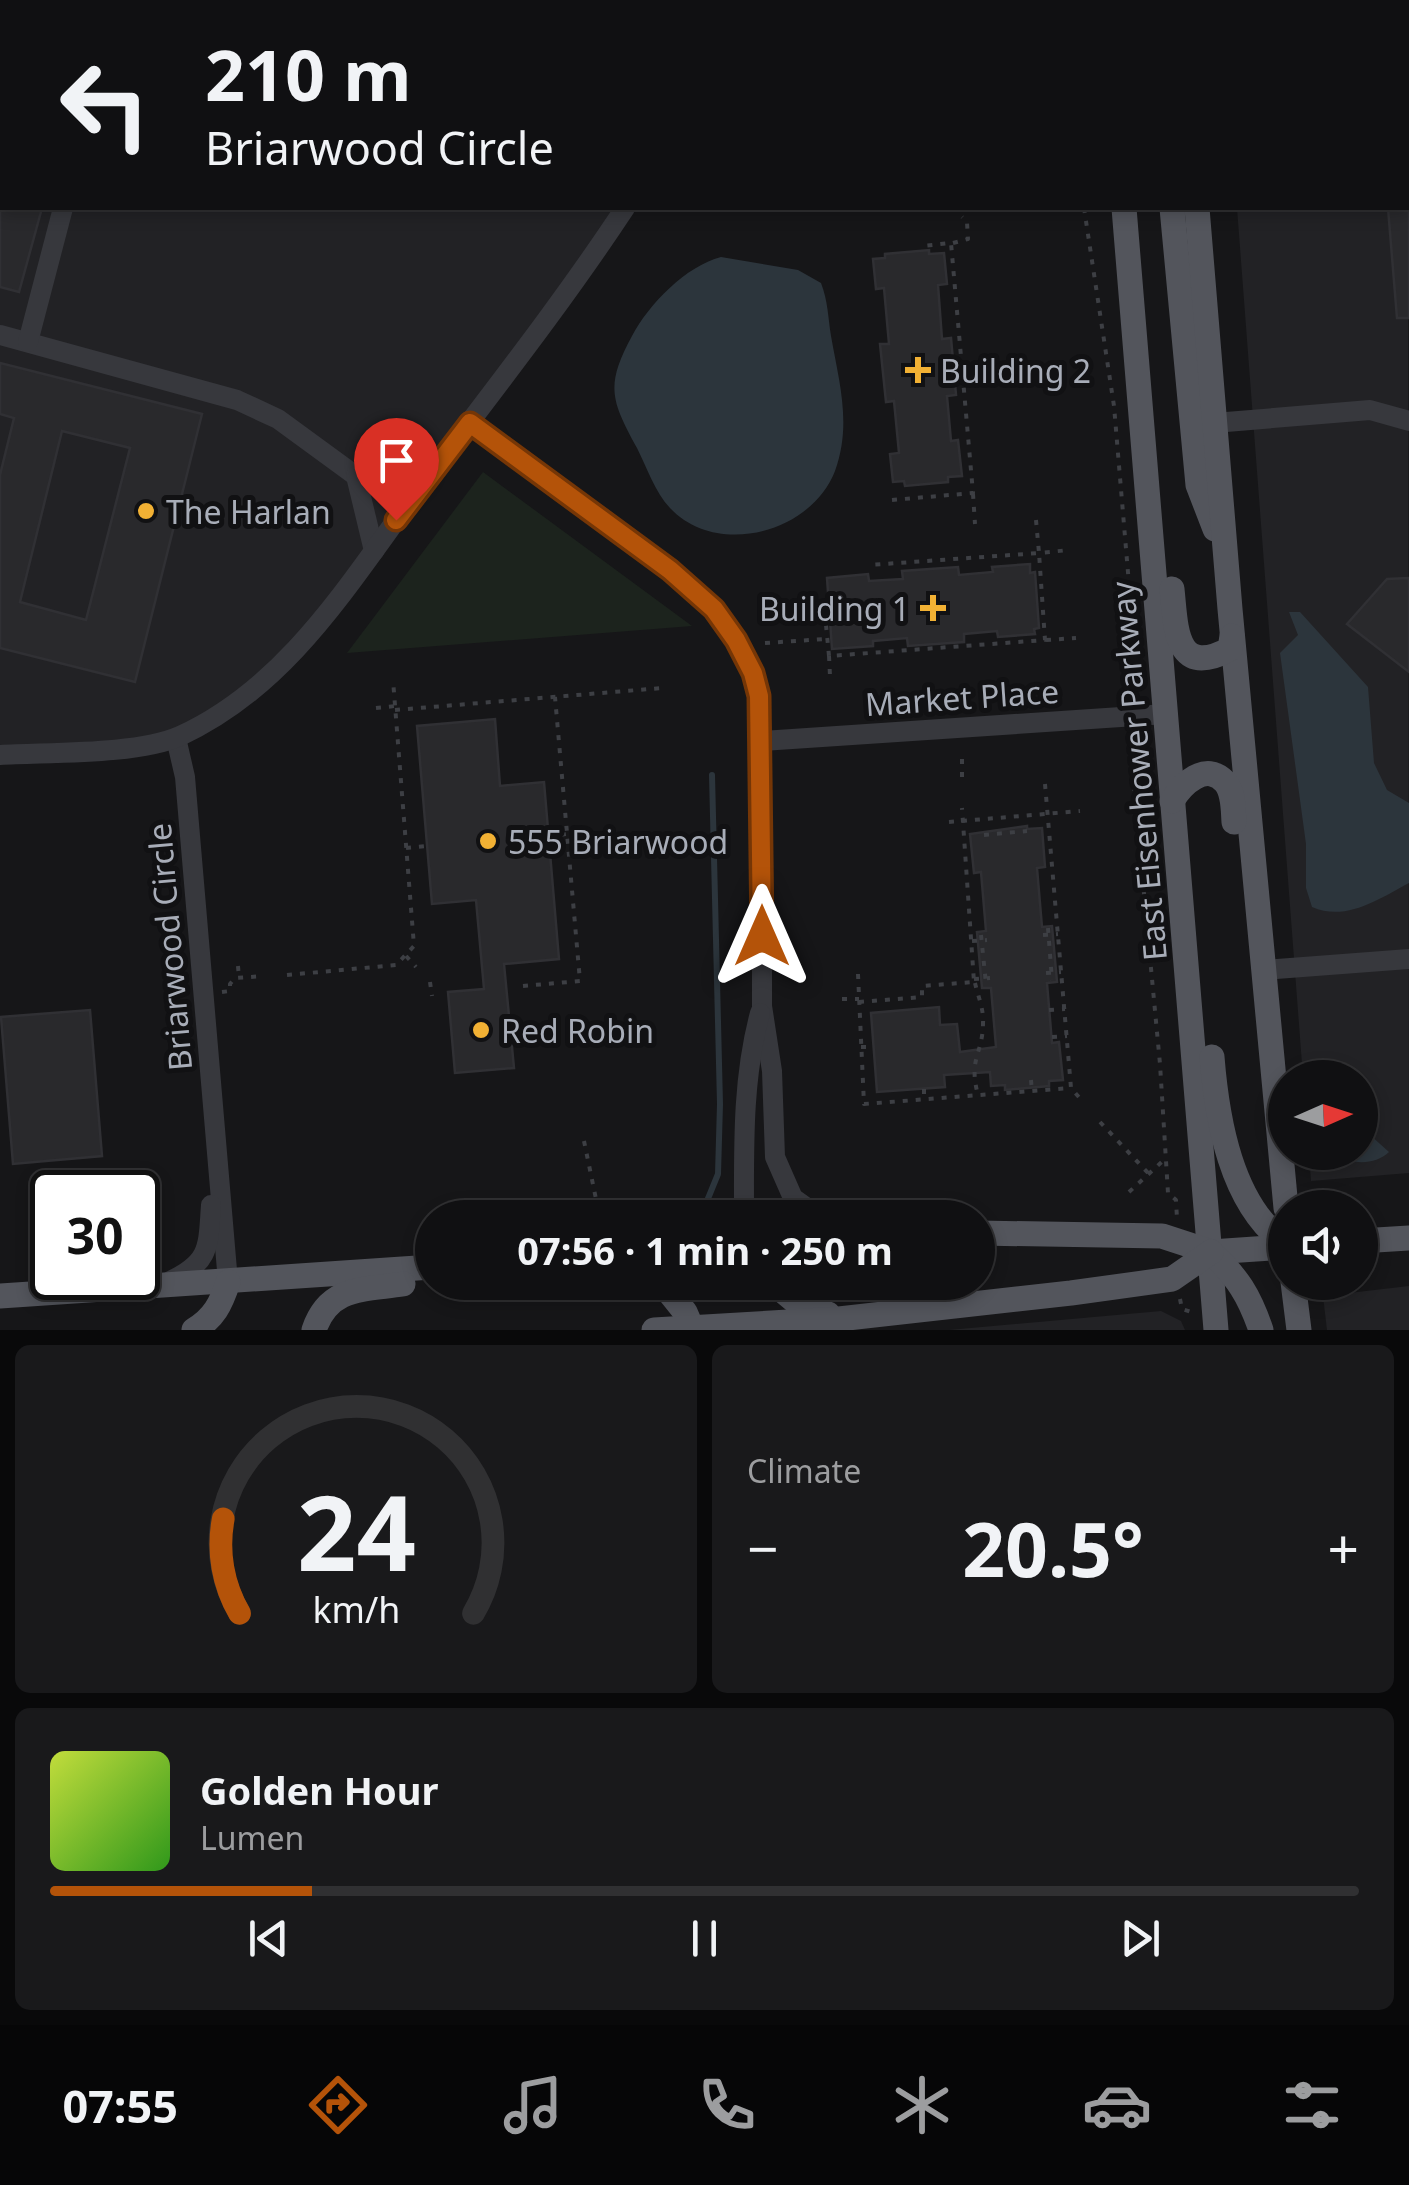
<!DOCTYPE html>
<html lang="en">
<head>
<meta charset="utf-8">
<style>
  :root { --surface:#101012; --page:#19191b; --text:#f1f3f6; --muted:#9c9d9f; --line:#303032; --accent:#b45309 }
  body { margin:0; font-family:"Noto Sans",sans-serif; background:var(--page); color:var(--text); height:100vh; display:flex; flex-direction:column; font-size:38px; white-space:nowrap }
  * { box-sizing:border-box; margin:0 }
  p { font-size:32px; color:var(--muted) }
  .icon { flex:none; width:55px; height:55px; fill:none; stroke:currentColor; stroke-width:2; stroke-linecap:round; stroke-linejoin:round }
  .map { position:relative; height:1330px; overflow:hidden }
  .panel { display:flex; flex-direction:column; gap:15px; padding:15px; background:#09090a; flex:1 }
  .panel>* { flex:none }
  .hud { position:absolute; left:0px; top:0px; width:1410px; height:210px; box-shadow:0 5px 15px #0003,0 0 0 2px var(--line); background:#101012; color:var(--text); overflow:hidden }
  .needle { width:65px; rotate:87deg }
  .fabs { position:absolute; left:1268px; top:1060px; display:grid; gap:20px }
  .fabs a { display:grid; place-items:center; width:110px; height:110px; border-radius:50%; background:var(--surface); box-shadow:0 5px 15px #0003,0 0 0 2px var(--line); font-size:50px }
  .speed { position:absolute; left:30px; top:1170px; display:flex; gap:20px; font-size:50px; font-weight:700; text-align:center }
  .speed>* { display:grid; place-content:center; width:130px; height:130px; border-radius:50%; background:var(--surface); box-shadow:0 5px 15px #0003,0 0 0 2px var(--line); line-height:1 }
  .speed .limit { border:5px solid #111; border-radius:15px; background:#fff; color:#111 }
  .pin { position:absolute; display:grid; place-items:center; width:85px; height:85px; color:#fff; margin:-102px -42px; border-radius:50% 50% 50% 0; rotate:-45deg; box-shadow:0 0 10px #0007 }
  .pin .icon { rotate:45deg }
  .me { position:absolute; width:110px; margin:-55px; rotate:0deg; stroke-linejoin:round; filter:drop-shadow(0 0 8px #0008) }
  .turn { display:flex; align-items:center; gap:35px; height:210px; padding:0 40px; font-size:45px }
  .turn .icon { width:130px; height:130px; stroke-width:2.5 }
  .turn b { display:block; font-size:70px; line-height:85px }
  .big { font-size:75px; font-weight:700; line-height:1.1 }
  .panel .tile { flex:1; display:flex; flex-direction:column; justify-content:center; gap:15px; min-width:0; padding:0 35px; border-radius:15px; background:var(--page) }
  .panel .dial { align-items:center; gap:0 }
  .dial svg { height:260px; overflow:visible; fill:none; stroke:var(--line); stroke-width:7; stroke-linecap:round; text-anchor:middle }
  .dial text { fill:var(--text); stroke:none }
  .song { display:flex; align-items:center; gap:30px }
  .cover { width:120px; height:120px; border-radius:15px; background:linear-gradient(135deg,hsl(70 70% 55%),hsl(110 70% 35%)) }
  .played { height:10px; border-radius:5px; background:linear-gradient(90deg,var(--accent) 20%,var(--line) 20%) }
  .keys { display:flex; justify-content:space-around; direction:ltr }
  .heat { display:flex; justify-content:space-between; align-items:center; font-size:55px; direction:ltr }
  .panel .tiles { flex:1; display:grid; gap:15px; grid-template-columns:1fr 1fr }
  .tile:last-child { grid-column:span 2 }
  .trip { position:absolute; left:415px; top:1200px; width:580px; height:100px; border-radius:50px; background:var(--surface); box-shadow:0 5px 15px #0003,0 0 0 2px var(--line); font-weight:700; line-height:100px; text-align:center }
  .dock { display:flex; height:160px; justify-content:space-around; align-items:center; background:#060607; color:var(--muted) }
  .dock .icon { width:70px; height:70px }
  .dock .selected { color:var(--accent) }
  .dock b { font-size:45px; color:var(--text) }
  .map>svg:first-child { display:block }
  .built { fill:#222225 }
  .green { fill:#1c231d }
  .water { fill:#2c353c }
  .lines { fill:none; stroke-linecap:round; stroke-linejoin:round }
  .stream { stroke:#2c353c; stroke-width:6 }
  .building { fill:#29292c; stroke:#303034; stroke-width:2.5; fill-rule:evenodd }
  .path { stroke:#3d3f44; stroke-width:4; stroke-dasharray:5 8; stroke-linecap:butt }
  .minor { stroke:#37383d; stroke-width:20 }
  .major { stroke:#53555c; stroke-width:25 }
  .route-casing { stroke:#753606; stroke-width:25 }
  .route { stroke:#b45309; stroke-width:18 }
  .poi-dot { fill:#f2b134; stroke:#111113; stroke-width:4 }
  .labels { text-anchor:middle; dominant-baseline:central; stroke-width:10; stroke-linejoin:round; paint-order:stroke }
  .poi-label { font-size:32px; fill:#a8adb8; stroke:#111113; text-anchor:start }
  .street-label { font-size:32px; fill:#a8adb8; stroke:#111113 }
</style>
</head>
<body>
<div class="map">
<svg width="1409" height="1330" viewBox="0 0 1409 1330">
  <rect width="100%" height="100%" fill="#161618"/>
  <g class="built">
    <polygon points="0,0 695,0 2,2 2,208 625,208 298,649 176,738 0,755"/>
    <polygon points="1408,18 1409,1173 1311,1181 1309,1153 1360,1152 1360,1078 1303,1077 1237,208 1408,208"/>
    <polygon points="1409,1286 1409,1330 1327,1330 1323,1296"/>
    <polygon points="1161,1311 1181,1321 1185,1330 949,1330"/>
  </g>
  <polygon class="green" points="483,472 692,626 347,653"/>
  <g class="water">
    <path d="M721 257 798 270 821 283C828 301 828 317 831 336 839 382 852 424 835 471 811 533 717 558 670 508 655 492 647 468 637 448 611 400 605 386 632 336 649 304 686 266 721 257Z"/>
    <path d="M1289 612H1300L1368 687 1374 763 1387 790 1409 803V883C1379 899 1346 922 1312 907L1306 888V844L1280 653 1298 635Z"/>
    <path d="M1360 1126 1389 1152C1375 1165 1351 1166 1337 1153L1360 1152Z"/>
  </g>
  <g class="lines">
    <g class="stream">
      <polyline points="1398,2 1408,0"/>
      <polyline points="673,1218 707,1201 718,1174 720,1104 712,775"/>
    </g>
  </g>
  <g class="building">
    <polygon points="0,208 42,208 19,292 0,287"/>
    <polygon points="1388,208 1409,208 1409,318 1397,318"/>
    <polygon points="929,250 929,254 944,253 947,284 938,285 942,339 951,338 956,395 947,396 951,441 958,440 962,476 948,477 948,482 905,486 904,481 893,482 890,454 899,453 894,401 886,402 880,344 889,344 884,288 876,289 873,259 885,258 885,254"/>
    <path d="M0 363 202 414 135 682 0 648V475L14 418 0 414ZM62 431 130 448 86 620 20 602Z"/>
    <polygon points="1030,564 1030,573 1035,572 1039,628 1034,629 1035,634 998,637 997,631 964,634 964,642 908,646 907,638 873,641 873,646 832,649 827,578 868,574 869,581 903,579 902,571 958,567 959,575 993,572 992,567"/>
    <polygon points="1409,578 1409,672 1347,624 1387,579"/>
    <polygon points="495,719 500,786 544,782 559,959 504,964 514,1068 455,1073 448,992 484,989 476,900 432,904 417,726"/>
    <polygon points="1027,826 1027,829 1042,828 1045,867 1037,868 1042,927 1052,926 1057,982 1047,983 1052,1043 1059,1042 1063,1080 1049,1081 1049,1086 1005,1090 1005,1085 991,1086 990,1072 944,1075 945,1087 877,1092 871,1013 939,1007 940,1025 957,1024 960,1052 996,1047 991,988 982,988 977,932 986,931 981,872 974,873 970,834"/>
    <polygon points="90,1010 102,1156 13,1164 1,1017"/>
  </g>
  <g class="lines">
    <g class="path">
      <polyline points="997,0 997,2"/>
      <polyline points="1070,0 1070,2"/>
      <polyline points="1200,0 1200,2"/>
      <polyline points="1084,208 1114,406 1133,632 1126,699"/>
      <polyline points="953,243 968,239 967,222 962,217"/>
      <polyline points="973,494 975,524"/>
      <polyline points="892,500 973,493 951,243 922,246"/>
      <polyline points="1036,520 1039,553 1069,550"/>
      <polyline points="826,625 829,656 1045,640 1039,553 870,565"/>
      <polyline points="1046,640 1076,638"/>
      <polyline points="765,643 825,639"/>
      <polyline points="829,656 830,676"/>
      <polyline points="376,708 395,706"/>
      <polyline points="395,710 662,688"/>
      <polyline points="1129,734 1160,1064 1168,1193 1176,1200 1177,1219"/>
      <polyline points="962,777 962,752"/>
      <polyline points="1045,784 1071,1088 1084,1103"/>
      <polyline points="949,822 1080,811"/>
      <polyline points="984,835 1027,831"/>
      <polyline points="548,836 567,834"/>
      <polyline points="406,848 427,846"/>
      <polyline points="1048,928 1052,980"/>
      <polyline points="981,935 986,984"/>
      <polyline points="1043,935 1058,934"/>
      <polyline points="972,941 987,940"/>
      <polyline points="406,956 416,967"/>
      <polyline points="238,966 239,978"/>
      <polyline points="1046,973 1061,972"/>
      <polyline points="858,974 864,1104 1071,1088"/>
      <polyline points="287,975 396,965 414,946 393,680"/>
      <polyline points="974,979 990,978"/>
      <polyline points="430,982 432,996"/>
      <path d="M975 983C978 996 984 1010 983 1023 983 1054 968 1058 978 1095"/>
      <polyline points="523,986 580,981 555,697"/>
      <polyline points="222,992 230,991 230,984 235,978 264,976"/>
      <polyline points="842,999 859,999"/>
      <polyline points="859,1002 922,997 922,986 974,982 962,808"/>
      <polyline points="1049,1010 1065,1009"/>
      <polyline points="1052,1037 1067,1036"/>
      <polyline points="861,1047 874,1047"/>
      <polyline points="1031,1080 1032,1092"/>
      <polyline points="924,1089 924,1099"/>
      <polyline points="1100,1122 1149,1174"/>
      <polyline points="584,1141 596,1199 591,1218"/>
      <polyline points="1129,1192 1165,1159"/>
      <polyline points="1180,1299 1182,1309 1191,1312"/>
    </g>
    <g class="minor">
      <polyline points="106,2 106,0"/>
      <polyline points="389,2 389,0"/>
      <polyline points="694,2 695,0"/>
      <polyline points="0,335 237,400 278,419 356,476 419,489"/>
      <polyline points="28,342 63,208"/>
      <path d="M470 423C511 454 552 484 593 514 653 557 726 600 753 673 761 694 761 718 762 741V1006L772 1071 775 1157 793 1198 821 1218"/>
      <polyline points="1214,423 1370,410 1409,421"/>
      <polyline points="356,476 374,551"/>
      <polyline points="176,738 185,777 228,1282"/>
      <polyline points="762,741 1166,714"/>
      <path d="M0 755C49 752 137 755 180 736 289 686 350 581 419 489 489 396 561 305 625 208"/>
      <polyline points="1263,970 1409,959"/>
      <path d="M744 1218C744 1148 742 1080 760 1013"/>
      <path d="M170 1281C211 1262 208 1246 211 1205"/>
    </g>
    <g class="major">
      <polyline points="1106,0 1106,2"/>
      <polyline points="1129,0 1131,2"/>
      <polyline points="1172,2 1173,0"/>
      <polyline points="1124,208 1216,1330"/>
      <polyline points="1172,208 1198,485 1215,529"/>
      <polyline points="1197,208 1230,609 1286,1208"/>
      <path d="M1172 589C1176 626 1174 679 1230 649L1232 636"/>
      <path d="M1172 801C1182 784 1206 761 1225 782 1234 792 1233 809 1234 822"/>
      <path d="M1212 1057C1217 1120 1231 1204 1285 1243"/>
      <polyline points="978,1233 1162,1236 1211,1252 1285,1247"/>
      <polyline points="1360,1241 1409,1238"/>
      <path d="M1211 1252C1238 1278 1249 1295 1261 1330"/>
      <polyline points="661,1282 685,1312 691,1326"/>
      <polyline points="772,1282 796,1302 828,1314"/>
      <polyline points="1293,1282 1299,1330"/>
      <polyline points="0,1296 432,1267"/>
      <path d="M194 1330C214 1318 221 1304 228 1282"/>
      <path d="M314 1330C329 1286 363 1290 403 1284"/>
      <polyline points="654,1330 839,1319 1071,1293 1172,1279 1211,1252"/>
    </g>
  </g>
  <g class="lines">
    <defs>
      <polyline id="route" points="396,520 470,423 670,570 714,609 736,640 753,673 759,696 762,936"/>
    </defs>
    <use href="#route" class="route-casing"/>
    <use href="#route" class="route"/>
  </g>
  <g class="poi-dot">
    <path d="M913 355h10v10h10v10h-10v10h-10v-10h-10v-10h10z"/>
    <circle cx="146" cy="511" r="10"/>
    <path d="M928 593h10v10h10v10h-10v10h-10v-10h-10v-10h10z"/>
    <circle cx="488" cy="841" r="10"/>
    <circle cx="481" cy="1030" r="10"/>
  </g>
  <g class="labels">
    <g class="poi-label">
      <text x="940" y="370">Building 2</text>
      <text x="166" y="511">The Harlan</text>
      <text x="910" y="608" text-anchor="end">Building 1</text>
      <text x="508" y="841">555 Briarwood</text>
      <text x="501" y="1030">Red Robin</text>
    </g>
    <g class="street-label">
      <text transform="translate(962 697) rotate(-4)">Market Place</text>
      <text transform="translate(1138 771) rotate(-95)">East Eisenhower Parkway</text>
      <text transform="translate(169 947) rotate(-95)">Briarwood Circle</text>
    </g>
  </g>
</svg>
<div class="fabs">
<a><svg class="needle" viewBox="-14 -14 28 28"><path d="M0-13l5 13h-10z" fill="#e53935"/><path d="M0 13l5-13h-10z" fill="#9c9d9f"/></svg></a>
<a><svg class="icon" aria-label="sound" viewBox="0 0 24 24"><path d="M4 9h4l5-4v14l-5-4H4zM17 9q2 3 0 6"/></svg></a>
</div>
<div class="speed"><div class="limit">30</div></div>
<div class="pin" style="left:396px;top:520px;background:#d93025"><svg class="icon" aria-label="arrive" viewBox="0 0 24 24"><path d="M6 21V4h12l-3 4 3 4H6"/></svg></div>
<svg class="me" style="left:762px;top:936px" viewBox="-20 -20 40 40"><path d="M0-17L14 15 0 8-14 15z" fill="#b45309" stroke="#fff" stroke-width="4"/></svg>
<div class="trip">07:56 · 1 min · 250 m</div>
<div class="hud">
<div class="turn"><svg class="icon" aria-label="left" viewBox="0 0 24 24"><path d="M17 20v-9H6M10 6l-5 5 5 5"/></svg><div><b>210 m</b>Briarwood Circle</div></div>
</div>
</div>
<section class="panel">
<div class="tiles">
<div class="tile dial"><svg viewBox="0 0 100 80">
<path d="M14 69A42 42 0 1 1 86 69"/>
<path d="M14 69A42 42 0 0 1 9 40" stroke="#b45309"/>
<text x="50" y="56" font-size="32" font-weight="700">24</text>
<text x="50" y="72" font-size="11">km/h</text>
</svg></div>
<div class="tile"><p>Climate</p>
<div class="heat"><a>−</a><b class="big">20.5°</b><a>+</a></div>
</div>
<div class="tile">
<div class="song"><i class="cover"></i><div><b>Golden Hour</b><p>Lumen</p></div></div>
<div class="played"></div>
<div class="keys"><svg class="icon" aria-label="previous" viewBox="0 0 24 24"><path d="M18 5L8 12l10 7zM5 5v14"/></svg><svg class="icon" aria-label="pause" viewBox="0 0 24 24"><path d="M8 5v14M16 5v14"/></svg><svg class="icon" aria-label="next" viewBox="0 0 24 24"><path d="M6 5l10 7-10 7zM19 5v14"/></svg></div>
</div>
</div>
</section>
<nav class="dock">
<b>07:55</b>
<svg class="icon selected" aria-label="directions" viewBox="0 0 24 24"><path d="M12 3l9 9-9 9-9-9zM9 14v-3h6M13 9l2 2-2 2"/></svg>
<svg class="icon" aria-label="music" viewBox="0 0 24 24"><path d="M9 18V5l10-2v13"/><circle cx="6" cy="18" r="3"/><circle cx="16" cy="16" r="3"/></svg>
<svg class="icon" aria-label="phone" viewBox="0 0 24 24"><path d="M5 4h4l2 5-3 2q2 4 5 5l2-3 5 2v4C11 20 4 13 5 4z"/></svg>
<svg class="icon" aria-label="climate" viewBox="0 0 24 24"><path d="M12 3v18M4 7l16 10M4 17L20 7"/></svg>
<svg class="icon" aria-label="car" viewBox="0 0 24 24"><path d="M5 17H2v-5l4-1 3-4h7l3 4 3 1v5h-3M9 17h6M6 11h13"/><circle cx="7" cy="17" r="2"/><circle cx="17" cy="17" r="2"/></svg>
<svg class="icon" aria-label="filters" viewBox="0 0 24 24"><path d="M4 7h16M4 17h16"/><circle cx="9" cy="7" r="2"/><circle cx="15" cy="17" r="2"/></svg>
</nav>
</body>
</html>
